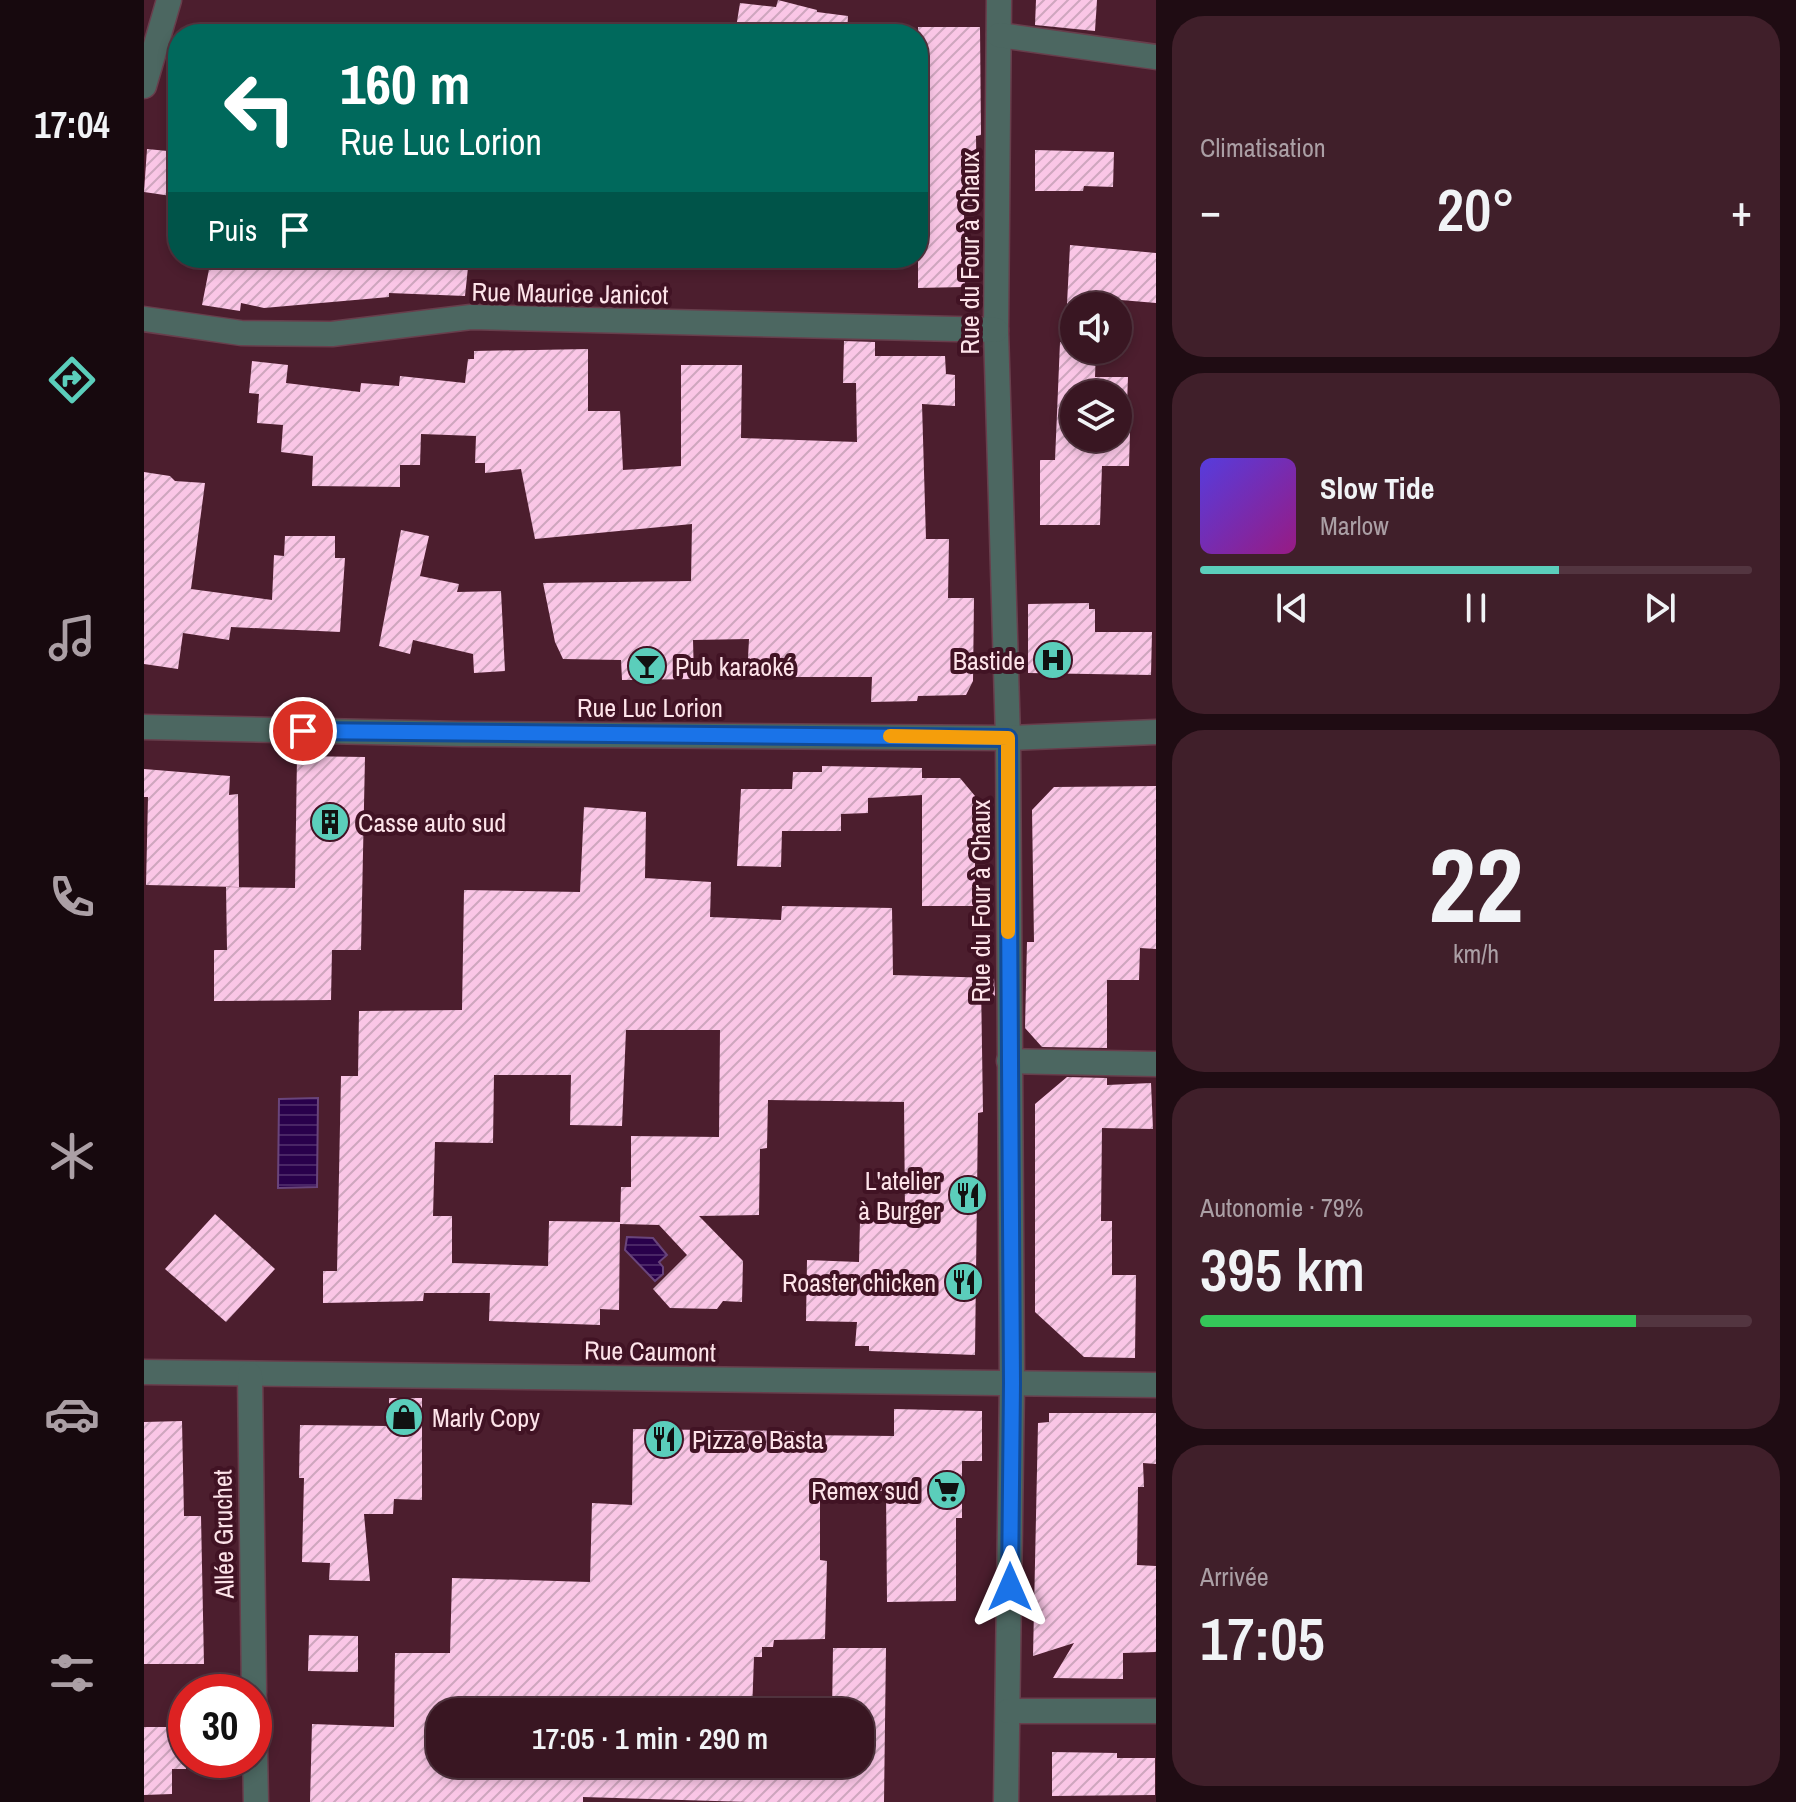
<!DOCTYPE html>
<html lang="fr">
<head>
<meta charset="utf-8">
<style>
  :root { --surface:#391622; --page:#401f2a; --text:#f1f3f6; --muted:#ab9fa5; --line:#533540; --accent:#5bcebb }
  body { margin:0; font-family:"Archivo Narrow",sans-serif; background:var(--page); color:var(--text); height:100vh; display:flex; flex-direction:column; font-size:30px; white-space:nowrap }
  * { box-sizing:border-box; margin:0 }
  p { font-size:26px; color:var(--muted) }
  .icon { flex:none; width:44px; height:44px; fill:none; stroke:currentColor; stroke-width:2; stroke-linecap:round; stroke-linejoin:round }
  .map { position:relative; flex:1; overflow:hidden }
  .drawer { display:flex; flex-direction:column; gap:16px; padding:16px; background:#1f0c13; width:640px }
  .drawer>* { flex:none }
  .top-card { position:absolute; left:24px; top:24px; width:760px; height:244px; border-radius:32px; box-shadow:0 4px 12px #0003,0 0 0 2px var(--line); background:#00695c; color:#fff; overflow:hidden }
  .controls { position:absolute; left:916px; top:292px; display:grid; gap:16px }
  .controls a { display:grid; place-items:center; width:72px; height:72px; border-radius:50%; background:var(--surface); box-shadow:0 4px 12px #0003,0 0 0 2px var(--line); font-size:40px }
  .speed { position:absolute; left:24px; top:1674px; display:flex; gap:16px; font-size:40px; font-weight:700; text-align:center }
  .speed>* { display:grid; place-content:center; width:104px; height:104px; border-radius:50%; background:var(--surface); box-shadow:0 4px 12px #0003,0 0 0 2px var(--line); line-height:1 }
  .speed .limit { border:12px solid #d22; background:#fff; color:#111 }
  .pin { position:absolute; display:grid; place-items:center; width:68px; height:68px; color:#fff; margin:-34px; border:4px solid #fff; border-radius:50%; box-shadow:0 2px 8px #0007 }
  .me { position:absolute; width:88px; margin:-44px; rotate:0deg; stroke-linejoin:round; filter:drop-shadow(0 0 6px #0008) }
  .turn { display:flex; align-items:center; gap:28px; height:168px; padding:0 40px; font-size:36px }
  .turn .icon { width:104px; height:104px; stroke-width:2.5 }
  .turn b { display:block; font-size:56px; line-height:68px }
  .then { display:flex; align-items:center; height:76px; padding:0 40px; background:#0003; gap:16px; font-size:30px }
  .big { font-size:60px; font-weight:600; line-height:1.1 }
  .drawer .widget { flex:1; display:flex; flex-direction:column; justify-content:center; gap:12px; min-width:0; padding:0 28px; border-radius:32px; background:var(--page) }
  .drawer .dial { align-items:center; gap:0 }
  .dial b { font-size:104px; line-height:1 }
  .song { display:flex; align-items:center; gap:24px }
  .cover { width:96px; height:96px; border-radius:12px; background:linear-gradient(135deg,hsl(250 70% 55%),hsl(310 70% 35%)) }
  .played { height:8px; border-radius:4px; background:linear-gradient(90deg,var(--accent) 65%,var(--line) 65%) }
  .keys { display:flex; justify-content:space-around; direction:ltr }
  .heat { display:flex; justify-content:space-between; align-items:center; font-size:44px; direction:ltr }
  .charge { height:12px; border-radius:6px; background:linear-gradient(90deg,#34c759 79%,var(--line) 0) }
  .trip { position:absolute; left:282px; top:1698px; width:448px; height:80px; border-radius:32px; background:var(--surface); box-shadow:0 4px 12px #0003,0 0 0 2px var(--line); font-weight:600; line-height:80px; text-align:center }
  main { display:flex; flex:1; min-height:0 }
  .dock { display:flex; flex-direction:column; width:144px; justify-content:space-around; align-items:center; background:#17090e; color:var(--muted) }
  .dock .icon { width:56px; height:56px }
  .dock .active { color:var(--accent) }
  .dock b { font-size:36px; color:var(--text) }
  .map>svg:first-child { display:block }
  .water { fill:url(#water-rules); stroke:#69447b; stroke-width:2 }
  .building { fill:url(#building-hatch); fill-rule:evenodd }
  .lines { fill:none; stroke-linecap:round; stroke-linejoin:round }
  .minor-casing { stroke:#683e4c; stroke-width:27 }
  .minor { stroke:#4c6761; stroke-width:24 }
  .route-casing { stroke:#114b97; stroke-width:20 }
  .route { stroke:#1a73e8; stroke-width:14 }
  .slow { stroke:#f59e0b; stroke-width:14 }
  .labels { text-anchor:middle; dominant-baseline:central; stroke-width:8; stroke-linejoin:round; paint-order:stroke }
  .street-label { font-size:26px; fill:#fde3e9; stroke:#411324 }
  .poi-label { font-size:26px; fill:#fde3e9; stroke:#411324; text-anchor:end }
</style>
</head>
<body>
<main>
<nav class="dock">
<b>17:04</b>
<svg class="icon active" aria-label="directions" viewBox="0 0 24 24"><path d="M12 3l9 9-9 9-9-9zM9 14v-3h6M13 9l2 2-2 2"/></svg>
<svg class="icon" aria-label="music" viewBox="0 0 24 24"><path d="M9 18V5l10-2v13"/><circle cx="6" cy="18" r="3"/><circle cx="16" cy="16" r="3"/></svg>
<svg class="icon" aria-label="phone" viewBox="0 0 24 24"><path d="M5 4h4l2 5-3 2q2 4 5 5l2-3 5 2v4C11 20 4 13 5 4z"/></svg>
<svg class="icon" aria-label="climate" viewBox="0 0 24 24"><path d="M12 3v18M4 7l16 10M4 17L20 7"/></svg>
<svg class="icon" aria-label="car" viewBox="0 0 24 24"><path d="M5 17H2v-5l4-1 3-4h7l3 4 3 1v5h-3M9 17h6M6 11h13"/><circle cx="7" cy="17" r="2"/><circle cx="17" cy="17" r="2"/></svg>
<svg class="icon" aria-label="filters" viewBox="0 0 24 24"><path d="M4 7h16M4 17h16"/><circle cx="9" cy="7" r="2"/><circle cx="15" cy="17" r="2"/></svg>
</nav>
<div class="map">
<svg width="1012" height="1802" viewBox="0 0 1012 1802">
  <defs>
    <pattern id="water-rules" width="6" height="5" patternUnits="userSpaceOnUse" patternTransform="scale(2)"><rect width="6" height="5" fill="#29004c"/><path d="M0 2.5h6" fill="none" stroke="#492566"/></pattern>
    <pattern id="building-hatch" width="6" height="6" patternUnits="userSpaceOnUse" patternTransform="scale(2)"><rect width="6" height="6" fill="#fac6e6"/><path d="M-1 1l2-2M0 6l6-6M5 7l2-2" fill="none" stroke="#cea6be"/></pattern>
  </defs>
  <rect width="100%" height="100%" fill="#4c1e2e"/>
  <g class="water">
    <polygon points="174,1098 173,1187 134,1188 135,1099"/>
    <polygon points="483,1237 509,1238 523,1255 515,1262 519,1267 519,1274 511,1281 481,1250"/>
  </g>
  <g class="building">
    <polygon points="634,0 673,10 673,12 704,16 703,34 591,34 596,3 632,7"/>
    <polygon points="892,0 953,0 951,31 891,25"/>
    <polygon points="774,27 836,27 837,135 832,136 833,211 820,212 821,287 774,288"/>
    <polygon points="3,149 34,152 34,197 0,192"/>
    <polygon points="891,150 970,152 969,187 940,186 939,191 891,191"/>
    <path d="M926 245 1012 253V303L953 298V306H930V350H952L951 377H984L982 432H986L985 466H958L956 525H896V460H911L916 342 921 343ZM930 394H974V438H930Z"/>
    <polygon points="113,258 325,258 321,296 245,293 245,297 120,308 97,303 96,311 58,305 67,259 112,260"/>
    <polygon points="700,341 731,342 731,356 801,356 802,374 811,375 811,406 778,404 782,539 805,539 804,598 830,598 829,681 822,695 774,696 773,701 727,702 728,677 603,677 605,639 549,640 550,679 478,680 477,660 419,659 411,642 399,583 547,581 548,524 391,539 377,469 341,473 341,463 331,463 332,436 277,434 276,465 256,465 256,487 168,486 169,456 137,452 139,425 113,423 115,394 105,393 108,361 144,365 142,383 216,392 217,383 255,386 256,376 321,383 324,359 330,359 330,351 444,349 444,411 476,411 479,470 537,466 537,365 598,365 597,438 713,442 712,383 699,383"/>
    <polygon points="0,472 26,476 31,481 61,483 47,589 128,600 130,555 140,556 141,536 191,536 191,558 201,558 196,632 87,627 85,640 39,633 34,669 0,664"/>
    <polygon points="257,530 285,536 276,576 315,584 313,592 357,591 361,671 330,673 329,654 269,640 266,654 235,646"/>
    <polygon points="945,603 945,609 951,609 951,632 1008,632 1007,675 884,673 884,604"/>
    <polygon points="153,756 221,757 217,950 188,950 187,1000 70,1001 70,950 83,950 82,887 151,888"/>
    <polygon points="678,766 778,768 778,787 778,778 816,778 831,796 831,906 778,906 778,795 724,798 724,813 697,814 697,831 638,831 637,867 593,866 597,789 648,789 649,772 678,772"/>
    <polygon points="0,769 86,776 85,795 94,794 95,887 2,885 4,797 0,797"/>
    <polygon points="1012,786 1012,949 996,948 995,980 963,980 963,1048 898,1047 881,1028 883,942 890,942 888,810 910,787"/>
    <polygon points="440,807 502,812 501,878 567,882 566,917 637,920 638,906 748,908 749,975 850,978 851,996 837,982 839,1112 834,1113 831,1355 725,1351 725,1346 711,1346 713,1322 662,1321 663,1260 715,1262 716,1221 738,1222 739,1214 761,1217 760,1102 624,1100 623,1148 616,1149 615,1215 555,1216 599,1261 598,1302 579,1301 573,1309 526,1308 509,1289 543,1255 515,1225 476,1224 477,1187 487,1187 487,1136 575,1137 576,1030 482,1030 478,1126 426,1125 427,1075 350,1075 349,1143 291,1142 289,1216 308,1216 308,1263 404,1266 405,1221 476,1222 475,1310 456,1309 456,1325 345,1321 346,1293 280,1293 279,1301 179,1303 179,1271 193,1271 197,1076 214,1076 215,1011 318,1010 320,890 436,892"/>
    <polygon points="923,1077 963,1078 963,1085 1007,1083 1009,1129 958,1128 957,1221 968,1221 968,1275 992,1275 991,1358 940,1357 891,1312 891,1104"/>
    <polygon points="71,1214 131,1269 82,1322 21,1269"/>
    <polygon points="245,1398 278,1398 278,1500 250,1499 249,1514 220,1514 226,1581 185,1580 186,1563 158,1562 160,1478 155,1478 156,1425 245,1426"/>
    <polygon points="750,1409 838,1411 838,1461 818,1461 818,1518 812,1518 812,1601 743,1602 742,1491 676,1491 676,1560 683,1561 681,1639 630,1640 629,1647 618,1647 618,1657 610,1657 608,1712 296,1712 296,1764 716,1764 716,1712 688,1712 689,1648 742,1648 740,1802 604,1802 439,1797 439,1802 166,1802 168,1724 250,1727 251,1653 306,1653 308,1578 446,1582 448,1503 488,1505 489,1429 650,1431 651,1435 750,1436"/>
    <polygon points="905,1413 1012,1413 1012,1464 999,1463 1000,1487 994,1487 993,1565 1012,1566 1012,1652 979,1653 979,1679 909,1678 930,1643 889,1656 894,1423 905,1422"/>
    <polygon points="38,1421 40,1516 57,1516 60,1664 0,1664 0,1422"/>
    <polygon points="165,1635 214,1636 214,1672 164,1671"/>
    <polygon points="0,1727 42,1727 42,1769 28,1769 28,1794 0,1795"/>
    <polygon points="908,1752 973,1753 973,1758 1011,1758 1011,1795 908,1796"/>
  </g>
  <g class="lines">
    <defs>
      <g id="minor">
        <polyline points="855,0 852,330 864,738 868,1383 862,1802"/>
        <polyline points="855,35 1012,57"/>
        <polyline points="0,86 25,0"/>
        <polyline points="0,319 97,333 188,334 327,317 852,330"/>
        <polyline points="0,727 318,734 864,738 1012,732"/>
        <polyline points="865,1061 1012,1064"/>
        <polyline points="0,1372 1012,1385"/>
        <polyline points="106,1375 110,1692"/>
        <polyline points="110,1698 112,1802"/>
        <polyline points="864,1711 1012,1711"/>
      </g>
    </defs>
    <use href="#minor" class="minor-casing"/>
    <use href="#minor" class="minor"/>
  </g>
  <g class="lines">
    <defs>
      <polyline id="route" points="159,731 864,738 868,1383 866,1587"/>
    </defs>
    <use href="#route" class="route-casing"/>
    <use href="#route" class="route"/>
    <polyline class="slow" points="746,736 864,738 864,932"/>
  </g>
  <defs>
    <symbol id="hospital-disc" viewBox="-11 -11 22 22"><circle r="9.5" fill="#5bcebb" stroke="#411324"/><path d="M-5-5h3v3.5h4V-5h3V5h-3V1.5h-4V5h-3Z" fill="#111"/></symbol>
    <symbol id="bar-disc" viewBox="-11 -11 22 22"><circle r="9.5" fill="#5bcebb" stroke="#411324"/><path d="M-6-5H6L.8 .8V4.5H3.5V6h-7V4.5H-.8V.8Z" fill="#111"/></symbol>
    <symbol id="building-disc" viewBox="-11 -11 22 22"><circle r="9.5" fill="#5bcebb" stroke="#411324"/><path d="M-4-6H4V6H1V3H-1V6H-4ZM-2.5-4.3h1.7v1.8h-1.7ZM.8-4.3h1.7v1.8H.8ZM-2.5-1h1.7V.8h-1.7ZM.8-1h1.7V.8H.8Z" fill="#111"/></symbol>
    <symbol id="restaurant-disc" viewBox="-11 -11 22 22"><circle r="9.5" fill="#5bcebb" stroke="#411324"/><path d="M-5-6h1v4h1v-4h1v4h1v-4h1v5L-1.5 .5V6h-2V.5L-5-1ZM5-6V6H3V1.5H1.5Q1.5-4 5-6Z" fill="#111"/></symbol>
    <symbol id="shop-disc" viewBox="-11 -11 22 22"><circle r="9.5" fill="#5bcebb" stroke="#411324"/><path d="M-5-2.5h2.3a2.7 3.5 0 0 1 5.4 0H5L5.5 6h-11ZM-1.5-2.5h3a1.5 2.3 0 0 0-3 0Z" fill="#111"/></symbol>
    <symbol id="supermarket-disc" viewBox="-11 -11 22 22"><circle r="9.5" fill="#5bcebb" stroke="#411324"/><path d="M-6-5.5h2.5l.6 2H6L4.5 2H-2.5L-4.4-4H-6ZM-1.5 3.2a1.3 1.3 0 1 0 .1 0ZM3 3.2a1.3 1.3 0 1 0 .1 0Z" fill="#111"/></symbol>
  </defs>
  <g fill-rule="evenodd">
    <use href="#hospital-disc" x="887" y="638" width="44" height="44"/>
    <use href="#bar-disc" x="481" y="644" width="44" height="44"/>
    <use href="#building-disc" x="164" y="800" width="44" height="44"/>
    <use href="#restaurant-disc" x="802" y="1173" width="44" height="44"/>
    <use href="#restaurant-disc" x="798" y="1260" width="44" height="44"/>
    <use href="#shop-disc" x="238" y="1395" width="44" height="44"/>
    <use href="#restaurant-disc" x="498" y="1417" width="44" height="44"/>
    <use href="#supermarket-disc" x="781" y="1468" width="44" height="44"/>
  </g>
  <g class="labels">
    <g class="street-label">
      <text transform="translate(825 253) rotate(-90)">Rue du Four à Chaux</text>
      <text transform="translate(426 293) rotate(1)">Rue Maurice Janicot</text>
      <text x="506" y="707">Rue Luc Lorion</text>
      <text transform="translate(836 901) rotate(-90)">Rue du Four à Chaux</text>
      <text transform="translate(506 1351) rotate(1)">Rue Caumont</text>
      <text transform="translate(79 1534) rotate(-91)">Allée Gruchet</text>
    </g>
    <g class="poi-label">
      <text x="881" y="660">Bastide</text>
      <text x="531" y="666" text-anchor="start">Pub karaoké</text>
      <text x="214" y="822" text-anchor="start">Casse auto sud</text>
      <text x="796" y="1180">L'atelier<tspan x="796" dy="30">à Burger</tspan></text>
      <text x="792" y="1282">Roaster chicken</text>
      <text x="288" y="1417" text-anchor="start">Marly Copy</text>
      <text x="548" y="1439" text-anchor="start">Pizza e Basta</text>
      <text x="775" y="1490">Remex sud</text>
    </g>
  </g>
</svg>
<div class="controls">
<a><svg class="icon" aria-label="sound" viewBox="0 0 24 24"><path d="M4 9h4l5-4v14l-5-4H4zM17 9q2 3 0 6"/></svg></a>
<a><svg class="icon" aria-label="layers" viewBox="0 0 24 24"><path d="M12 4l9 5-9 5-9-5zM3 14l9 5 9-5"/></svg></a>
</div>
<div class="speed"><div class="limit">30</div></div>
<div class="pin" style="left:159px;top:731px;background:#d93025"><svg class="icon" aria-label="arrive" viewBox="0 0 24 24"><path d="M6 21V4h12l-3 4 3 4H6"/></svg></div>
<svg class="me" style="left:866px;top:1587px" viewBox="-20 -20 40 40"><path d="M0-17L14 15 0 8-14 15z" fill="#1a73e8" stroke="#fff" stroke-width="4"/></svg>
<div class="trip">17:05 · 1 min · 290 m</div>
<div class="top-card">
<div class="turn"><svg class="icon" aria-label="left" viewBox="0 0 24 24"><path d="M17 20v-9H6M10 6l-5 5 5 5"/></svg><div><b>160 m</b>Rue Luc Lorion</div></div>
<div class="then">Puis<svg class="icon" aria-label="arrive" viewBox="0 0 24 24"><path d="M6 21V4h12l-3 4 3 4H6"/></svg></div>
</div>
</div>
<section class="drawer">
<div class="widget"><p>Climatisation</p>
<div class="heat"><a>−</a><b class="big">20°</b><a>+</a></div>
</div>
<div class="widget">
<div class="song"><i class="cover"></i><div><b>Slow Tide</b><p>Marlow</p></div></div>
<div class="played"></div>
<div class="keys"><svg class="icon" aria-label="previous" viewBox="0 0 24 24"><path d="M18 5L8 12l10 7zM5 5v14"/></svg><svg class="icon" aria-label="pause" viewBox="0 0 24 24"><path d="M8 5v14M16 5v14"/></svg><svg class="icon" aria-label="next" viewBox="0 0 24 24"><path d="M6 5l10 7-10 7zM19 5v14"/></svg></div>
</div>
<div class="widget dial"><b>22</b><p>km/h</p></div>
<div class="widget"><p>Autonomie · 79%</p><b class="big">395 km</b><div class="charge"></div></div>
<div class="widget"><p>Arrivée</p><b class="big">17:05</b></div>
</section>
</main>
</body>
</html>
